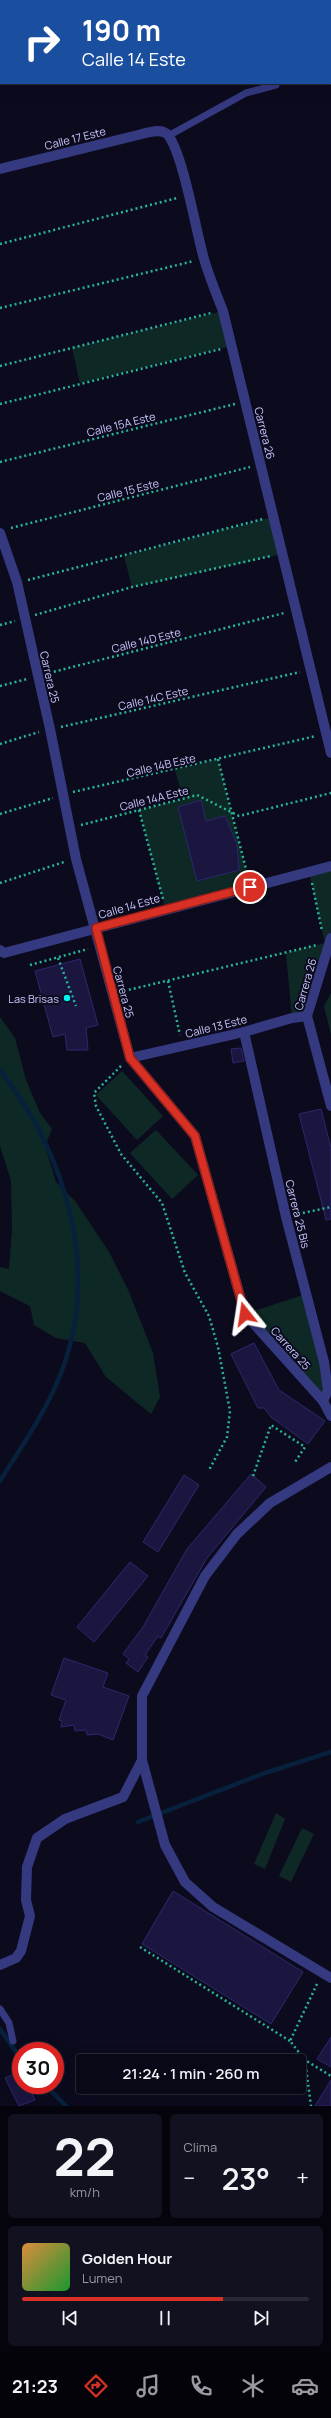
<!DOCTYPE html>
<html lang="es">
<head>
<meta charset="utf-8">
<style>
  :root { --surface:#090816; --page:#12111f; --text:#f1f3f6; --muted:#999aa1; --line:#292935; --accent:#d93025 }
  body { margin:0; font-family:Manrope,sans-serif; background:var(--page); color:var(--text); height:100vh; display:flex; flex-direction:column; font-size:15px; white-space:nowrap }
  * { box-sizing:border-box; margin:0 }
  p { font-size:13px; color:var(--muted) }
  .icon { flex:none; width:22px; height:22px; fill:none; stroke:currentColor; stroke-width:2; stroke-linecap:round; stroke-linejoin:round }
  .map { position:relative; height:2106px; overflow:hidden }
  .side { display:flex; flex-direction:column; gap:8px; padding:8px; background:#05040c; flex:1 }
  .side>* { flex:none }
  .hud { position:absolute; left:0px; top:0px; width:331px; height:84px; box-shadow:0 4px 16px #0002,0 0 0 1px var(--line); background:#1a4fa0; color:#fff; overflow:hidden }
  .speed { position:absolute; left:12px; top:2042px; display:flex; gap:8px; font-size:20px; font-weight:700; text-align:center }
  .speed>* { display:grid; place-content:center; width:52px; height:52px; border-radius:50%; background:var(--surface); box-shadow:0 4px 16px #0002,0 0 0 1px var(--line); line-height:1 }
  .speed .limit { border:6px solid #d22; background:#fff; color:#111 }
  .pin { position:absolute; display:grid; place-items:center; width:34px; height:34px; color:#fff; margin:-17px; border:2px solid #fff; border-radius:50%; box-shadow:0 1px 4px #0007 }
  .me { position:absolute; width:44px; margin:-22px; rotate:345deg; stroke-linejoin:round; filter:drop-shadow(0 0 3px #0008) }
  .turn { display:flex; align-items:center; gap:14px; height:84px; padding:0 16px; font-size:18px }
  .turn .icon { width:52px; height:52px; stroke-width:2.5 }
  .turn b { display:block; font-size:28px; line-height:34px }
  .big { font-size:30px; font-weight:600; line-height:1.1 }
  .side .widget { flex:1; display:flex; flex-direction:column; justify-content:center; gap:6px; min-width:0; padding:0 14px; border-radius:6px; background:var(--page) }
  .side .dial { align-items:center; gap:0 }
  .dial b { font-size:52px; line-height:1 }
  .song { display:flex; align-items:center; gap:12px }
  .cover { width:48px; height:48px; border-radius:6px; background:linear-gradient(135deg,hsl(30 70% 55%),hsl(130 70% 35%)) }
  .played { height:4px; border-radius:2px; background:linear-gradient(90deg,var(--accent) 70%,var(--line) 70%) }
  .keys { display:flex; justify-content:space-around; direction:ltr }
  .heat { display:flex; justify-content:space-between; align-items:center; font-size:22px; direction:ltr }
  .side .tiles { flex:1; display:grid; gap:8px; grid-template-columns:1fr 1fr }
  .widget:last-child { grid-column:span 2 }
  .trip { position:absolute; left:76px; top:2054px; width:230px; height:40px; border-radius:4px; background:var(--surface); box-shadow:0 4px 16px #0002,0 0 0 1px var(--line); font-weight:600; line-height:40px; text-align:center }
  .tabs { display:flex; height:64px; justify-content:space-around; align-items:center; background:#040309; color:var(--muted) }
  .tabs .icon { width:28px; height:28px }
  .tabs .on { color:var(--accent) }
  .tabs b { font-size:18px; color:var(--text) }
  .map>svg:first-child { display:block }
  .green { fill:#0e2925; fill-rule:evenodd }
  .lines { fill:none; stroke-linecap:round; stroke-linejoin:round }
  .stream { stroke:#07203c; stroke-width:4.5 }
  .building { fill:#1a1640; stroke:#2e276d }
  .path { stroke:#28b49c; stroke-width:2.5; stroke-dasharray:2 3; stroke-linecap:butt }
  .service { stroke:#343980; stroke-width:7 }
  .minor { stroke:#343980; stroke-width:10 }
  .route-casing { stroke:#8d1f18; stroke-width:10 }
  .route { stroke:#d93025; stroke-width:7 }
  .poi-dot { fill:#00f3f2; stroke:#0c0b1e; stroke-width:1.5 }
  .labels { text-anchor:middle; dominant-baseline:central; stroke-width:4; stroke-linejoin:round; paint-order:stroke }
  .street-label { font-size:11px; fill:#c9c8ff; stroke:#0c0b1e }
  .poi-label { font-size:11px; fill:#c9c8ff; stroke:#0c0b1e; text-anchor:end }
</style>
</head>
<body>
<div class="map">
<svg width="331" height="2106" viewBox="0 0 331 2106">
  <rect width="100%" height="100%" fill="#0c0b1e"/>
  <g class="green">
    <polygon points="223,311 231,346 80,383 72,348"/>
    <polygon points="273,517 282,554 132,587 124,556"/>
    <path d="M218 759 250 887 165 908 139 810 183 799 175 770ZM201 801 206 821 225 816 237 844 239 870 198 881 178 807Z"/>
    <polygon points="331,866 331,938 307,1016 292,1018 286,953 325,943 309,872"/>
    <polygon points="331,993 331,1035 324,1006"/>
    <polygon points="0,1017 15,1038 26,1080 40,1113 52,1129 45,1146 56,1182 75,1201 109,1252 129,1292 153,1353 160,1397 151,1414 106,1377 85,1343 56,1338 34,1325 30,1306 0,1291 0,1267 9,1269 12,1229 11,1181 0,1146"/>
    <polygon points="122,1071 163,1116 137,1140 96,1095"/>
    <polygon points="156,1130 198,1175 172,1199 130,1153"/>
    <polygon points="306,1294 324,1362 323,1401 245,1314"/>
    <polygon points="276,1813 285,1819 265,1869 254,1864"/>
    <polygon points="302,1828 314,1834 291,1882 279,1876"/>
  </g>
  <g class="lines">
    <g class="stream">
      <polyline points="54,1 55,0"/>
      <polyline points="0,67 1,66"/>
      <path d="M0 1070C66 1155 101 1269 61 1373 46 1412 22 1446 0 1481"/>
      <polyline points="138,1822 262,1774 331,1752"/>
      <polyline points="0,2029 21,2059"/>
      <polyline points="45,2085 66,2106"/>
    </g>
  </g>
  <g class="building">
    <polygon points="201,800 206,821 225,816 237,844 239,870 197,881 178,807"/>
    <polygon points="80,959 98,1025 86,1028 88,1050 67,1050 65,1034 53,1037 35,971"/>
    <polygon points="241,1048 244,1061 233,1063 231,1049"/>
    <polygon points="321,1109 331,1148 331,1219 326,1220 299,1114"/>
    <polygon points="254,1343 279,1390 325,1421 308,1444 271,1417 264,1408 258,1408 231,1354"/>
    <polygon points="251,1474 266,1487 207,1558 161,1638 158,1636 145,1655 148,1657 138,1672 126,1663 129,1659 123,1654 143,1627 187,1549"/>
    <polygon points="184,1475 199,1485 158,1552 143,1542"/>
    <polygon points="130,1562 148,1576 94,1642 77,1627"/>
    <polygon points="64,1658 108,1673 103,1687 129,1696 113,1740 98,1734 87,1735 86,1730 75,1731 74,1725 61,1727 62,1721 59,1720 66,1700 51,1695"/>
    <polygon points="173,1891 303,1972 271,2024 142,1944"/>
    <polygon points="331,2037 331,2067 317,2059"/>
    <polygon points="21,2071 21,2085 28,2085 35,2100 19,2106 5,2078"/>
    <polygon points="331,2080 331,2106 315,2106"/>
  </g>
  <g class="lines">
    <g class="path">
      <polyline points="0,244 177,198"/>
      <polyline points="0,308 194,261"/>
      <polyline points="0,366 211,313"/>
      <polyline points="0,404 221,349"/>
      <polyline points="0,462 235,404"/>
      <polyline points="11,528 250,467"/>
      <polyline points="28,580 263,519"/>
      <polyline points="35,615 132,587 271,556"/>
      <polyline points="0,625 15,621"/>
      <polyline points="49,673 284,613"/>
      <polyline points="0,686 27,679"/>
      <polyline points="61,727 300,672"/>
      <polyline points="0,744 39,732"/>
      <polyline points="218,759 248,877"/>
      <polyline points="73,792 316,736"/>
      <polyline points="139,810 163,899"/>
      <polyline points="0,814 53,798"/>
      <polyline points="81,825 197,795 239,816 331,793"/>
      <polyline points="0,883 64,862"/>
      <polyline points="312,883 322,931"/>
      <polyline points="58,958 76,1006"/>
      <polyline points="30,965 88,949"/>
      <polyline points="168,981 180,1035"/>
      <polyline points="124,991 317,945"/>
      <polyline points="121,1066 94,1093 96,1106 121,1154 162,1203 185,1273 209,1316 218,1347 230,1411 227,1437 209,1470"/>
      <polyline points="298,1214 331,1207"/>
      <polyline points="253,1476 271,1425 305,1447 295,1462"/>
      <polyline points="140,1947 290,2041"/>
      <polyline points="317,1984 290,2041 305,2060 331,2076"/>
      <polyline points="305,2060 311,2106"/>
    </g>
    <g class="service">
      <polyline points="168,136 246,93 276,85"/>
      <polyline points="0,2009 9,2023 13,2041"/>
    </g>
    <g class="minor">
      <path d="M0 169 142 134C150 132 162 128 168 135 183 154 196 231 204 259 209 276 216 293 223 311L331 753"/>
      <polyline points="0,533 17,582 50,729 76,859 130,1058 195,1136 245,1314 323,1401 331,1416"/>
      <polyline points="331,938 307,1016 331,1106"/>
      <polyline points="0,950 4,953 331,866"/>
      <polyline points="244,1032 286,1217 324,1362 328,1390 323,1401"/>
      <polyline points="130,1058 244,1032 292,1018 307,1016"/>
      <polyline points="331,1467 270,1503 237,1534 205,1576 142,1696 142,1760 165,1845 185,1882 213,1907 331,1978"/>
      <polyline points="0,1965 16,1958 21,1951 30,1916 26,1900 27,1867 37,1838 65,1819 123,1797 142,1760"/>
    </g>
  </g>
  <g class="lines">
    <defs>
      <polyline id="route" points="245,1314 195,1136 130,1058 96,928 250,887"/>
    </defs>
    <use href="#route" class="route-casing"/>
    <use href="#route" class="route"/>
  </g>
  <circle class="poi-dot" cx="67" cy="998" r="4"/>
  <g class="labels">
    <g class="street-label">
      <text transform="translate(75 138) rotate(-14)">Calle 17 Este</text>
      <text transform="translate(121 424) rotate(-14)">Calle 15A Este</text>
      <text transform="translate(265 433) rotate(76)">Carrera 26</text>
      <text transform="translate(128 490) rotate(-14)">Calle 15 Este</text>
      <text transform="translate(146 640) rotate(-14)">Calle 14D Este</text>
      <text transform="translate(50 677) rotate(77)">Carrera 25</text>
      <text transform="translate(153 698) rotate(-13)">Calle 14C Este</text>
      <text transform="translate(161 765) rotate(-13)">Calle 14B Este</text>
      <text transform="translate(154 798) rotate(-14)">Calle 14A Este</text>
      <text transform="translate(129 906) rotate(-16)">Calle 14 Este</text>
      <text transform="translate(305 984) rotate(-74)">Carrera 26</text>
      <text transform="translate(124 992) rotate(75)">Carrera 25</text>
      <text transform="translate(216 1026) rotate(-14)">Calle 13 Este</text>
      <text transform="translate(298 1214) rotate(76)">Carrera 25 Bis</text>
      <text transform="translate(291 1348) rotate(48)">Carrera 25</text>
    </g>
    <g class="poi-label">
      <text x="59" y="998">Las Brisas</text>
    </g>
  </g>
</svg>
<div class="speed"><div class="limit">30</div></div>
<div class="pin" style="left:250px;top:887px;background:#d93025"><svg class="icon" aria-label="arrive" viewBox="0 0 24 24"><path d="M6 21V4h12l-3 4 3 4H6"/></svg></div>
<svg class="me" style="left:245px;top:1314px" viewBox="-20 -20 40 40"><path d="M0-17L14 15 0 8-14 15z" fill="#d93025" stroke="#fff" stroke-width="4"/></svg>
<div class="trip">21:24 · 1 min · 260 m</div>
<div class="hud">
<div class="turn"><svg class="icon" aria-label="right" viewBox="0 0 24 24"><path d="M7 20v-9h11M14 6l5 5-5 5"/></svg><div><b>190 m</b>Calle 14 Este</div></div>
</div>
</div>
<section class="side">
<div class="tiles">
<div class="widget dial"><b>22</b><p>km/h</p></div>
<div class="widget"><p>Clima</p>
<div class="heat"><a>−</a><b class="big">23°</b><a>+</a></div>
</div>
<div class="widget">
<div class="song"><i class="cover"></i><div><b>Golden Hour</b><p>Lumen</p></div></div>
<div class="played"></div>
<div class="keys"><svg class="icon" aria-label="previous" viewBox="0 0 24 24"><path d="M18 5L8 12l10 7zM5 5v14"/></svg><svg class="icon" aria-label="pause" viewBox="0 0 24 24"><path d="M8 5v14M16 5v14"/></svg><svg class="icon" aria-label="next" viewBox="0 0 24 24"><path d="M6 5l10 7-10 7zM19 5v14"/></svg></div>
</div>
</div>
</section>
<nav class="tabs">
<b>21:23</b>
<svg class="icon on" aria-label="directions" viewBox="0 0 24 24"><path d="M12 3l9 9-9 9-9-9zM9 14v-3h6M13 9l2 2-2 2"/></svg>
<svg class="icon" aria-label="music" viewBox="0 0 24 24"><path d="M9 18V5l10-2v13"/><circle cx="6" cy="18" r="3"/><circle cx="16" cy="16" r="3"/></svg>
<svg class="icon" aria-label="phone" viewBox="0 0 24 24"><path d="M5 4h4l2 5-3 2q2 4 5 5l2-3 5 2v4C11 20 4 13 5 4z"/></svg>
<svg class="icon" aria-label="climate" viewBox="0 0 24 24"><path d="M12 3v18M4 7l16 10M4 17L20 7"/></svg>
<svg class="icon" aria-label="car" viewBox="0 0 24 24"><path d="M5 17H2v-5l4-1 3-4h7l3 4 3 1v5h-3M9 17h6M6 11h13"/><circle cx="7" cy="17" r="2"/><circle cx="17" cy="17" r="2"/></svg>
</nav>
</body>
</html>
